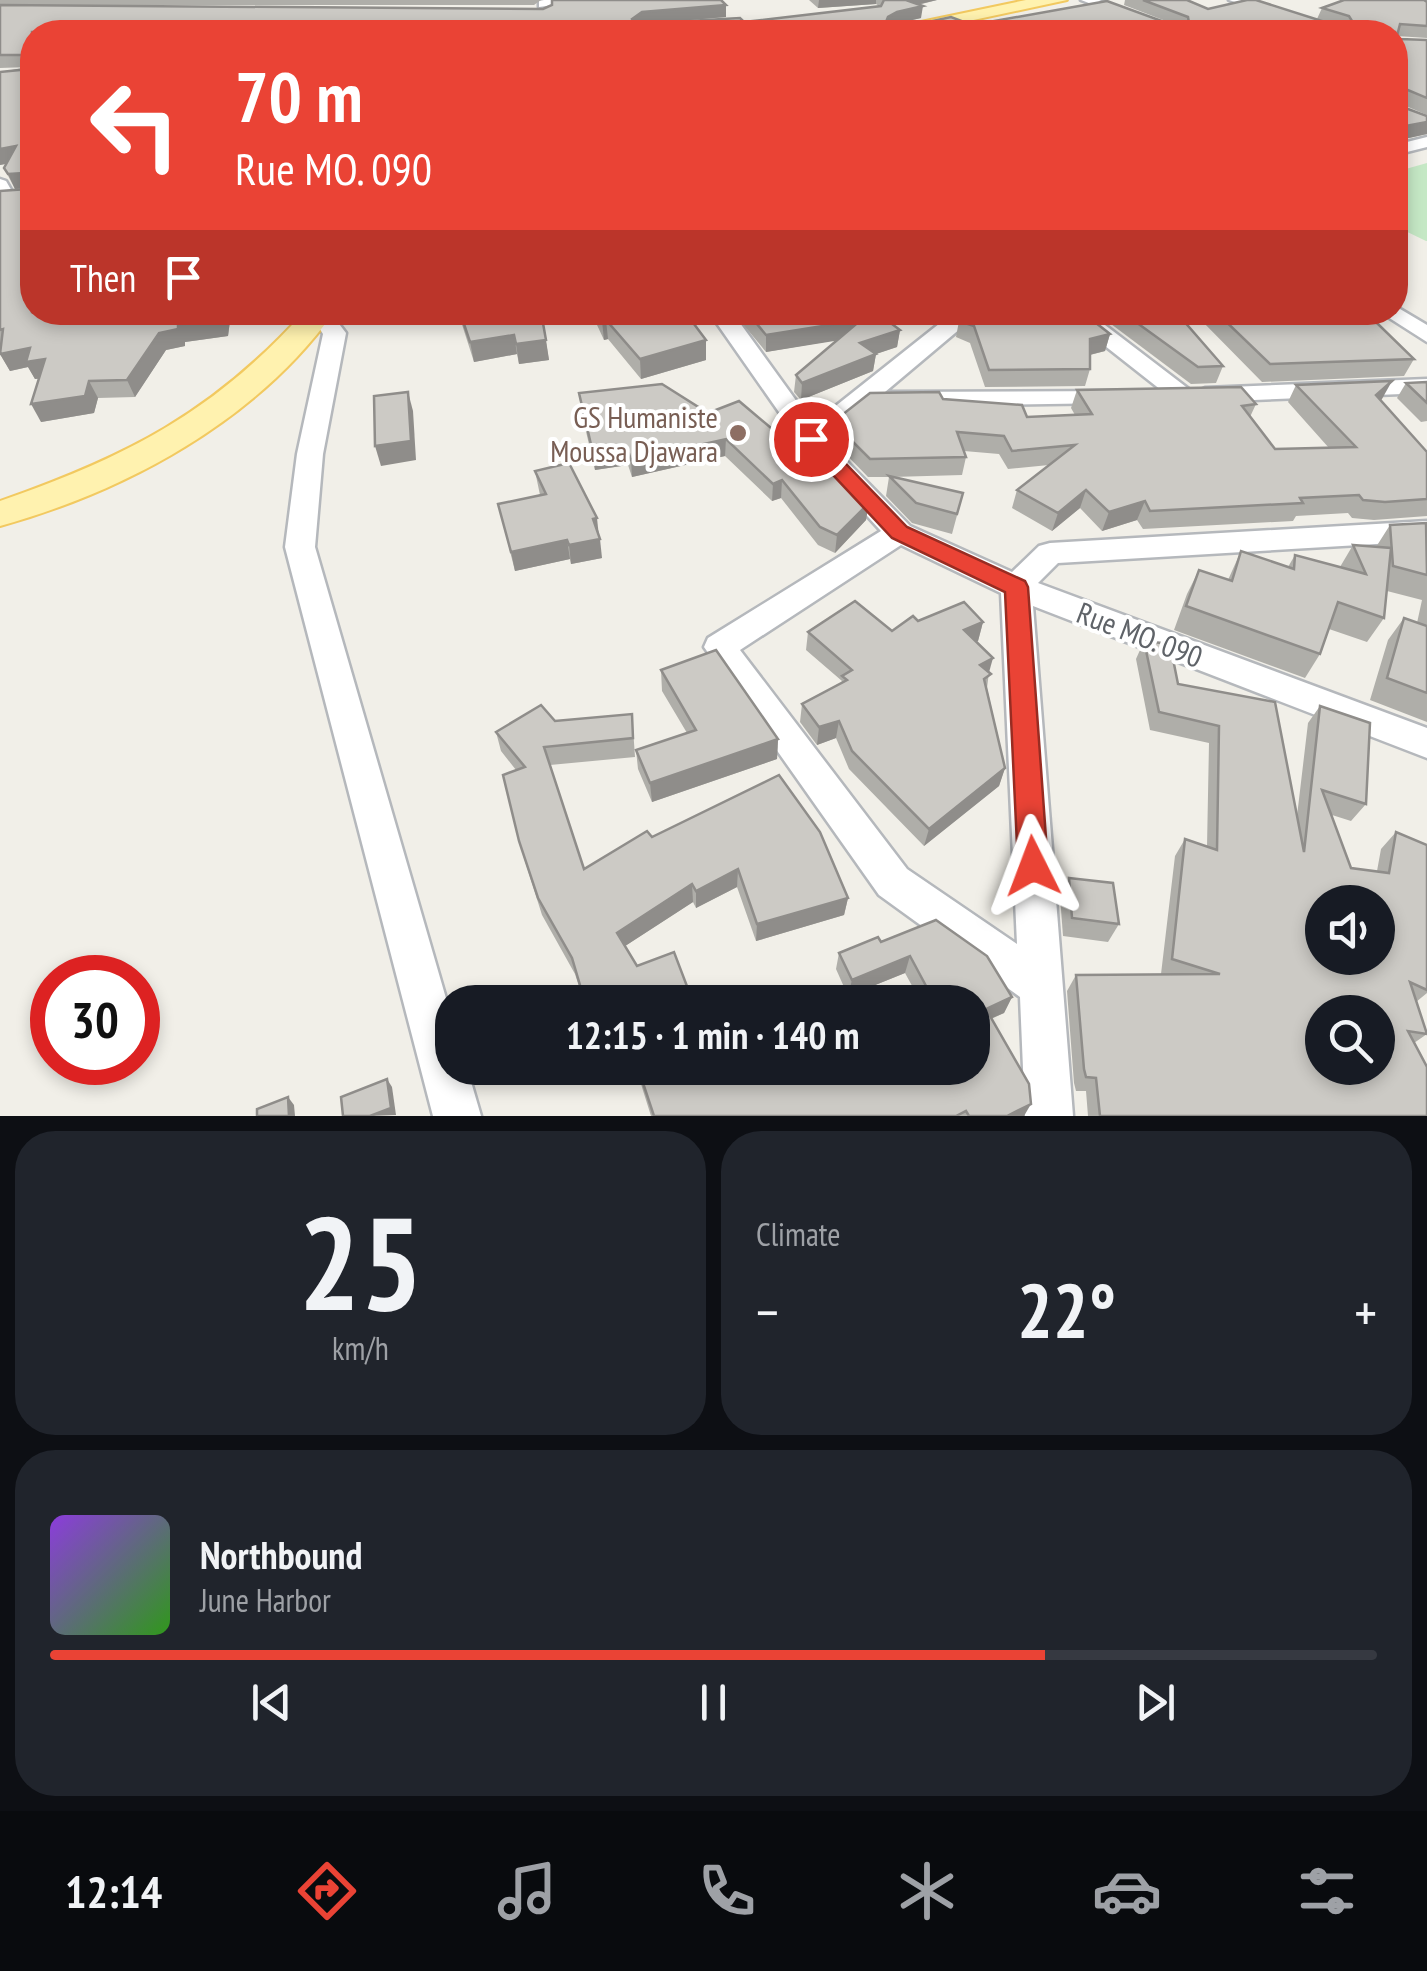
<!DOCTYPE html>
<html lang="en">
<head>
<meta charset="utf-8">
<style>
  :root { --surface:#171b24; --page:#20242c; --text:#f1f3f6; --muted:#9ea1a6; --line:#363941; --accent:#ea4335 }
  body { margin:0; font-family:"PT Sans Narrow",sans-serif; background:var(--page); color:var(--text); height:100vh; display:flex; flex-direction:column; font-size:38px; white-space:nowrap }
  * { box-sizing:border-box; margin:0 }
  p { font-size:32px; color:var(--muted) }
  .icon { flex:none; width:55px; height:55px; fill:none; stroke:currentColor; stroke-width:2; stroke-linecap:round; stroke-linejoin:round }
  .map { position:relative; height:1116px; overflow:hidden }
  .drawer { display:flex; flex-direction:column; gap:15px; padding:15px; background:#0d0f14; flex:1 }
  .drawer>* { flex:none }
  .banner { position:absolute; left:20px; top:20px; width:1388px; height:305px; border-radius:40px; box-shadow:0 5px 15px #0003; background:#ea4335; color:#fff; overflow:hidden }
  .buttons { position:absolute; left:1305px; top:885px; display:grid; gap:20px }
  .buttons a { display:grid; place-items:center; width:90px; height:90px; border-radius:50%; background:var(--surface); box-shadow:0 5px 15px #0003; font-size:50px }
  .speed { position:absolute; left:30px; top:955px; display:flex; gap:20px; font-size:50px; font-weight:700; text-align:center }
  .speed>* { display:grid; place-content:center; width:130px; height:130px; border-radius:50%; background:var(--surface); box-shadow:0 5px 15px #0003; line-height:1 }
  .speed .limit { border:15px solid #d22; background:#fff; color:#111 }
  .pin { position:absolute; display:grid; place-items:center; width:85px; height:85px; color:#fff; margin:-42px; border:5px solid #fff; border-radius:50%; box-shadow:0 2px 10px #0007 }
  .me { position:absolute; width:110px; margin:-55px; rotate:357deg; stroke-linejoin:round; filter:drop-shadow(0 0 8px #0008) }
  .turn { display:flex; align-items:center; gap:35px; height:210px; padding:0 50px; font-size:45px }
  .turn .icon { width:130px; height:130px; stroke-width:2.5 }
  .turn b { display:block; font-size:70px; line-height:85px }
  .then { display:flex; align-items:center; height:95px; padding:0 50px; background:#0003; gap:20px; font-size:38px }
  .big { font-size:75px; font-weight:800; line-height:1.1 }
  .drawer .tile { flex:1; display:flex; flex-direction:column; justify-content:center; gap:15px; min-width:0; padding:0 35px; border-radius:40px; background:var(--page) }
  .drawer .dial { align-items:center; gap:0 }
  .dial b { font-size:130px; line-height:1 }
  .song { display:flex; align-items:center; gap:30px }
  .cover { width:120px; height:120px; border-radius:15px; background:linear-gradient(135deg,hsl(270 70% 55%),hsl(110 70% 35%)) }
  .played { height:10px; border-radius:5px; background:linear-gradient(90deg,var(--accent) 75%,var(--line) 75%) }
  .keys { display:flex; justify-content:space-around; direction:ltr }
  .heat { display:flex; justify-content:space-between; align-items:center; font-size:55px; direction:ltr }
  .drawer .tiles { flex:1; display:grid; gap:15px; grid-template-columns:1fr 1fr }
  .tile:last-child { grid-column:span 2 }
  .trip { position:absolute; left:435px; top:985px; width:555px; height:100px; border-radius:40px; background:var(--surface); box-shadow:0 5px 15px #0003; font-weight:800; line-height:100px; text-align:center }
  .tab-bar { display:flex; height:160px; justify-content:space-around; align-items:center; background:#090b0e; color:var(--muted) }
  .tab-bar .icon { width:70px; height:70px }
  .tab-bar .selected { color:var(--accent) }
  .tab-bar b { font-size:45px; color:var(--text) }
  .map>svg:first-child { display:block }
  .green { fill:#c5e8c5 }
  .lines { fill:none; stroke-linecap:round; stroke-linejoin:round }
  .minor-casing { stroke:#b5b8bc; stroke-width:5 }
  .major-casing { stroke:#f2c960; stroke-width:4 }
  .minor { fill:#fff; fill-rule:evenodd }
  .major { fill:#fff2af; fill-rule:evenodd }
  .wall { fill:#afaea9 }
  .shaded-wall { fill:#8f8d8a }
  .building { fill:#cccac5; stroke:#8f8d8a; stroke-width:2.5; fill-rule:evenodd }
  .route { fill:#ea4335; stroke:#982c22; stroke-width:2.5 }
  .education-dot { fill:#8d6e63; stroke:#fff; stroke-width:4 }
  .labels { text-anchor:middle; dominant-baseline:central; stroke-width:8; stroke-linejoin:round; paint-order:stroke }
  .education-label { font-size:30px; fill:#785e54; stroke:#fff; text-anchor:end }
  .street-label { font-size:30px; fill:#5f6368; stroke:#fff }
</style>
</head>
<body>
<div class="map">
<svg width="1427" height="1116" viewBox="0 0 1427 1116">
  <rect width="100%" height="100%" fill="#f1efe8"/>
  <polygon class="green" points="1427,163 1427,241 1426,241 1395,226 1395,172"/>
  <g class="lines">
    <defs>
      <g id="minor">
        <polygon points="17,0 32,0 0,18 0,9"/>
        <polygon points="544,0 590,0 539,7 539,1"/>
        <polygon points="1081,0 1099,0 1183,32 1165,32"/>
        <polygon points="1229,0 1248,0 1343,32 1324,32"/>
        <polygon points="1427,137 1427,147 1395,155 1395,145"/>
        <polygon points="0,179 6,181 13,193 32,191 32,201 0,203"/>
        <polygon points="1395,306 1427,325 1427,342 1380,312 1395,312"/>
        <polygon points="309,312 330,312 346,333 323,454 315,547 452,1019 452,1068 467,1068 481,1116 433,1116 285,547 297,454 323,334"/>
        <path d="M709 312H732L813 424 954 312H980L885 392 1123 391 1126 396 1114 403 866 407 826 440 910 526 1012 572 1039 546 1050 543 1427 521V541L1058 563 1038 583 1427 728V758L1033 606 1073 1116H1025L1020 997 879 895 704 647 708 638 881 531 802 445ZM901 545 1001 593 1017 944 907 869 740 650Z"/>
        <polygon points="1062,312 1088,312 1194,393 1205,388 1427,379 1427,393 1205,402 1195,398 1184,403 1175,401"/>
      </g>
      <g id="major">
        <polygon points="1026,0 1067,0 917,32 888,32 897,27"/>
        <path d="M304 312H334C256 421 126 491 0 526V501C126 457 213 413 304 312Z"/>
      </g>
    </defs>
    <use href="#minor" class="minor-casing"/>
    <use href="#major" class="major-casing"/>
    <use href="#minor" class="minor"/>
    <use href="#major" class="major"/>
  </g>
  <g class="wall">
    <polygon points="0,0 541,0 534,5 2,5 726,17 666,22 744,22 879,6 876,4 818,8 809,0 937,0 918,5 921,18 899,23 972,25 1171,23 1124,5 1125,0 1187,0 1208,9 1317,19 1322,8 1344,0 1427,0 1427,38 1397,36 1400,39 1427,40 1427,115 1399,103 1400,106 1427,116 1427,134 1395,141 1395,32 32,32 32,312 234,312 231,313 228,336 185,342 185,346 166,350 135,397 98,398 94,413 41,422 39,379 35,379 28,367 10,371 0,354 0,191 28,188 15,189 4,168 6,164 0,165 0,72 29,67 0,68"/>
    <polygon points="458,312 571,312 542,319 549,360 519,364 517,354 474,362"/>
    <polygon points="591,312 640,312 706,360 641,379 608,339 604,340"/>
    <polygon points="733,312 876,312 900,330 897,347 876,354 873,371 801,400 794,392 796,375 836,340 766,352"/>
    <polygon points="1095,312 1360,312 1414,359 1404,376 1262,382 1198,317 1188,326 1223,366 1216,383 1191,384"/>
    <polygon points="959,321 1110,334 1105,351 1090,355 1090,369 1085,386 985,387 970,343 956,337"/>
    <polygon points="1427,382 1427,421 1421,422 1397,398 1406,383"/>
    <polygon points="1296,385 1382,399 1380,400 1427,452 1427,516 1374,520 1352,518 1348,513 1296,516 1293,521 1143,529 1137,520 1102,531 1080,508 1052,531 1012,508 1017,490 1049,465 1008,469 999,454 964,451 966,457 962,475 892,477 963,493 952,534 912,523 886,496 889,477 868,477 832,440 833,422 943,399 1027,417 1075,415 1071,408 1077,390 1256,404 1250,417 1275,449 1329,448 1288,402"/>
    <polygon points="579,393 708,413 784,439 869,503 866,520 835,553 818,545 781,498 772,501 725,456 632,477 628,465 595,470 581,410"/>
    <polygon points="535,471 602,558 571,564 570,559 515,571 498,504 540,495"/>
    <polygon points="1390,525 1427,535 1427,722 1370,700 1388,640 1404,618 1417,623 1422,600 1387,591 1384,618 1367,642 1329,629 1320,654 1305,678 1174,630 1187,594 1199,570 1228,580 1241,551 1288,567 1295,555 1340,567 1353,545 1376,547"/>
    <polygon points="918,621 983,622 978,641 976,642 989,672 987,688 1005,768 999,786 924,846 849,769 836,738 817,745 800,722 802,704 841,683 842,681 806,650 808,632 892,631"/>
    <polygon points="1144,641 1178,684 1275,702 1297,816 1308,723 1320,706 1366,804 1351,821 1332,815 1351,868 1377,871 1381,849 1396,832 1427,845 1427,993 1416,1002 1427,1034 1414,1043 1427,1116 1088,1116 1086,1091 1076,1091 1074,1083 1067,991 1076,975 1161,974 1175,856 1185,839 1207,847 1209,743 1150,730 1136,659"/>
    <polygon points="661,670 778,739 777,759 652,802 638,769 636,750 687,733 662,691"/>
    <polygon points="632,714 635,757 550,765 584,869 652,837 848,898 844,915 756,941 737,887 696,908 693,902 625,946 637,966 693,1002 584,1002 575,974 542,915 524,858 503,775 516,770 501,751 496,732 555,721"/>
    <polygon points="1069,878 1119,924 1108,942 1063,936 1060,896"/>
    <polygon points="881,942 1012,997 1004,1013 991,1019 1024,1116 651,1116 636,1068 972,1068 972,1002 921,1002 905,973 848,996 836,969 839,953"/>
  </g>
  <g class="shaded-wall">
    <polygon points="819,0 876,0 876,4 818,8"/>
    <polygon points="900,0 937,0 899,9"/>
    <polygon points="726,5 726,17 643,24 632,31 632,19 642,12"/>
    <polygon points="923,6 921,18 895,24 886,29 888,17 897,12"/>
    <polygon points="1427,122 1427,134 1395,141 1395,128"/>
    <polygon points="16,146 23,160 0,165 0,149"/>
    <polygon points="24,173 32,187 15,189 8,174"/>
    <polygon points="222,312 234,312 231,313 228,336 185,342 185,346 166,350 135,397 127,380 159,333 178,325"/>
    <polygon points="405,312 441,312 407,320"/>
    <polygon points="540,312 571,312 540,319"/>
    <polygon points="1191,312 1200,312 1198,317 1177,336 1183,320"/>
    <polygon points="606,320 608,339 604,340 602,321"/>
    <polygon points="861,320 859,337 766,352 766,335"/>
    <polygon points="900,330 897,347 876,354 873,371 801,400 802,383 860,343"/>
    <polygon points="1110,334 1105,351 1085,356 1090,339"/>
    <polygon points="514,335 517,354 474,362 470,342"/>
    <polygon points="546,340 549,360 519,364 516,344"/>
    <polygon points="706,340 706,360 641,379 640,359"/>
    <polygon points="30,348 45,359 54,376 35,379 28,367 10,371 0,354"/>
    <polygon points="89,381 98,398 94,413 41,422 31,404"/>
    <polygon points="1392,381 1382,399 1366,413 1376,395"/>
    <polygon points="408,392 413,411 416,460 381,466 375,446"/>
    <polygon points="726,439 725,456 632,477 631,460"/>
    <polygon points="627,447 628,465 595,470 593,453"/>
    <polygon points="782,480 781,498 772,501 773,484"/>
    <polygon points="1086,490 1080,508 1052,531 1058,513"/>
    <polygon points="1145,501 1137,520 1102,531 1109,512"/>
    <polygon points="869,503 866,520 835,553 837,535"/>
    <polygon points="597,518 599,537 593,519"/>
    <polygon points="600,539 602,558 571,564 569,545"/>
    <polygon points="567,540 570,559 515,571 511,552"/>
    <polygon points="983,622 978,641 959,648 964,630"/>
    <polygon points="993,658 988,676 980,665"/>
    <polygon points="839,721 836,738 817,745 819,727"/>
    <polygon points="778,739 777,759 652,802 650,783"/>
    <polygon points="1005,768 999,786 924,846 929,829"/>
    <polygon points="738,869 737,887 696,908 696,891"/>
    <polygon points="692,884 693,902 619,950 617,933"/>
    <polygon points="848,898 844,915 756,941 757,924"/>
    <polygon points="910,956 905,973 848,996 852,980"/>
    <polygon points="1012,997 1004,1013 978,1024 986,1009"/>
    <polygon points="387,1079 392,1087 396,1115 370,1116"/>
    <polygon points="288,1097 294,1105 295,1116 289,1116"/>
    <polygon points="1031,1104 1024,1116 1007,1116"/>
  </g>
  <g class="building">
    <polygon points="552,0 721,0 726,5 642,12 632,19 635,24 740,18 744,22 881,6 884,0 906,0 923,6 897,12 888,17 886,22 919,24 951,17 972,25 1107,1 1167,23 1189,23 1188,17 1143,0 1187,0 1208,9 1247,0 1256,0 1328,23 1348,24 1352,21 1349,16 1322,8 1344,0 1424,0 1427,2 1427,26 1400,24 1397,36 1400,39 1427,40 1427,98 1403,88 1397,92 1400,106 1427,116 1427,122 1395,128 1395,32 537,32 532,28 533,32 32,32 32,312 222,312 221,319 178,325 178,329 159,333 127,380 89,381 85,396 31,404 45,359 26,362 30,348 0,354 3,329 0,330 0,191 27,189 29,176 24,173 8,174 4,168 16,146 0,149 0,72 29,69 30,58 26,55 0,55 0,5 543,9 552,5"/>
    <polygon points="460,312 541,312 546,340 516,344 514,335 470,342"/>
    <polygon points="598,312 640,312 641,314 649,312 685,312 706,340 640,359 606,320 602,321"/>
    <polygon points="747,312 876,312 900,330 860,343 876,354 802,383 796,375 861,320 766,335"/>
    <polygon points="969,312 1082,312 1110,334 1090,339 1090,369 989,370 974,326 959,321"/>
    <polygon points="1122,312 1191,312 1183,320 1223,366 1198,367"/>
    <polygon points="1216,312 1360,312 1378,324 1414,359 1270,364"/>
    <polygon points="1392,381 1376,395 1427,452 1427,499 1385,502 1363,500 1359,495 1300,498 1303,503 1150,511 1145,501 1109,512 1086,490 1058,513 1017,490 1075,445 1012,451 1004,436 957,432 966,457 870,459 833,422 870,393 939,392 943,399 1022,405 1027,417 1092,414 1077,390 1241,387 1256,404 1242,406 1275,449 1356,447 1296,385"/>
    <polygon points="1427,382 1427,403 1406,383"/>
    <polygon points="662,384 708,413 739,401 784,439 797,432 869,503 837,535 820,527 782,480 773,484 726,439 631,460 627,447 593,453 579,393"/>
    <polygon points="408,392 411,441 375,446 374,396"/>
    <polygon points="569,463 597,518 593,519 600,539 569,545 567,540 511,552 498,504 546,494 535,471"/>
    <polygon points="889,476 963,493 957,514 916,503"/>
    <polygon points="1426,523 1427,575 1393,566 1390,525"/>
    <polygon points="1353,545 1391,548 1384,618 1338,602 1320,654 1186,606 1199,570 1232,581 1241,551 1294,569 1295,555 1366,574"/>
    <polygon points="855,601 892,631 913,616 918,621 964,602 983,622 964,630 993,658 980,665 991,674 984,679 1005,768 929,829 852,751 839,721 819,727 802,704 847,680 842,676 852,670 808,632"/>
    <polygon points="1404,618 1427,626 1427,693 1387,678"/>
    <path d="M1144 641 1170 644 1178 684 1275 702 1304 852 1320 706 1370 723 1366 804 1322 790 1351 868 1389 873 1396 832 1427 845V990L1410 982 1427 1034 1408 1031 1427 1067V1116H1100L1096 1078 1086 1077 1084 1069 1076 975 1220 974 1172 959 1185 839 1217 850 1219 726 1159 712ZM1322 902H1378V958H1322ZM1322 1012H1378V1068H1322Z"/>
    <polygon points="716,650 778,739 650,783 636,750 696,730 661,670"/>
    <polygon points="541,705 555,721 632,714 633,738 544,747 584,869 647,831 652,837 779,775 820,832 848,898 757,924 738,869 696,891 692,884 617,933 637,966 674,952 693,1002 617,1002 616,998 605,1002 585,1002 572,958 538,898 519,841 503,775 525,767 496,732"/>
    <polygon points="1069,878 1113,883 1119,924 1072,918"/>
    <polygon points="936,920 987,956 1012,997 986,1009 1029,1084 1031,1104 1007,1116 969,1116 966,1111 956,1116 654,1116 638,1068 972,1068 972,1002 924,1002 933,999 910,956 852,980 839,953 878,937 881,942"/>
    <polygon points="816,987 823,1002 785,1002 784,1000"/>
    <polygon points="387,1079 391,1108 370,1116 343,1116 341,1097"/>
    <polygon points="288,1097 289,1116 257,1116 257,1109"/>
  </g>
  <polygon class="route" points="811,433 818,435 907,527 1025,581 1028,587 1048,866 1043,875 1033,880 1022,875 1018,866 1005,592 892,538 804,444 801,439"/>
  <circle class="education-dot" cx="738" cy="433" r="10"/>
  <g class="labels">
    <g class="education-label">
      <text x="718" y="416">GS Humaniste<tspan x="718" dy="34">Moussa Djawara</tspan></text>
    </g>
    <g class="street-label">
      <text transform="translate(1140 634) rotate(21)">Rue MO. 090</text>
    </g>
  </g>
</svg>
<div class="buttons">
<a><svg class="icon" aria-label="sound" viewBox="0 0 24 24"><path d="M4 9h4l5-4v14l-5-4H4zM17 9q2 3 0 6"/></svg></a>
<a><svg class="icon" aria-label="search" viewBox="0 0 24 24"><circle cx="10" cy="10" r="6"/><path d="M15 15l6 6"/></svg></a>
</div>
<div class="speed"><div class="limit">30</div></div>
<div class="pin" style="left:811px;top:439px;background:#d93025"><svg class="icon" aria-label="arrive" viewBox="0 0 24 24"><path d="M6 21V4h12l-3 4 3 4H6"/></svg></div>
<svg class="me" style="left:1033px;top:866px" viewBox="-20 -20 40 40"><path d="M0-17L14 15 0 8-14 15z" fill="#ea4335" stroke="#fff" stroke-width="4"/></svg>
<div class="trip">12:15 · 1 min · 140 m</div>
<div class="banner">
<div class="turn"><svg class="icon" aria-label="left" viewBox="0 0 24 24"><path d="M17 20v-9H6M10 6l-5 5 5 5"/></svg><div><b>70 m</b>Rue MO. 090</div></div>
<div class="then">Then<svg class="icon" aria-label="arrive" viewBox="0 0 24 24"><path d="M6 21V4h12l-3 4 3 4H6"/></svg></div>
</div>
</div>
<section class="drawer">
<div class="tiles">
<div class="tile dial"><b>25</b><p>km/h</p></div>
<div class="tile"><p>Climate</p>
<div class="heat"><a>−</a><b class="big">22°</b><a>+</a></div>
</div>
<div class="tile">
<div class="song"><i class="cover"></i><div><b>Northbound</b><p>June Harbor</p></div></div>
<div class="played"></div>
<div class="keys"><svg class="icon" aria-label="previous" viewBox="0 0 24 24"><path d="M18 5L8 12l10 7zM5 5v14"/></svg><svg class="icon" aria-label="pause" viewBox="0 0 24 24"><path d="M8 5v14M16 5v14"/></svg><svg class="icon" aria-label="next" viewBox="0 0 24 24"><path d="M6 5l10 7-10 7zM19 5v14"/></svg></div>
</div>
</div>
</section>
<nav class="tab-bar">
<b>12:14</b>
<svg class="icon selected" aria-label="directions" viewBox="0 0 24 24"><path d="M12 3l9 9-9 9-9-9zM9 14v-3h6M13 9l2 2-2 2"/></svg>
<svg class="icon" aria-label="music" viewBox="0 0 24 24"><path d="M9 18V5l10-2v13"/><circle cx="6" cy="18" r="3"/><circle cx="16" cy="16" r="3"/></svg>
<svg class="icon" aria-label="phone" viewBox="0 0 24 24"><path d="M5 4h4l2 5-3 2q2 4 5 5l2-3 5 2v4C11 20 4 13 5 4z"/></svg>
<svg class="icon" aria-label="climate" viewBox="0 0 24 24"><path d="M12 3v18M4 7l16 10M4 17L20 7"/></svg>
<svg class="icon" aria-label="car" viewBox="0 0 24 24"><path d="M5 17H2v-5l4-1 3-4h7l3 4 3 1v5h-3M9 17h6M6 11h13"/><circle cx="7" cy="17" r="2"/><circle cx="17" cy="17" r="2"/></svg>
<svg class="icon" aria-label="filters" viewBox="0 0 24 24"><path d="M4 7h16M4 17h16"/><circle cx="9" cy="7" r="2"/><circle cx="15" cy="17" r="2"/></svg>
</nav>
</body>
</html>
